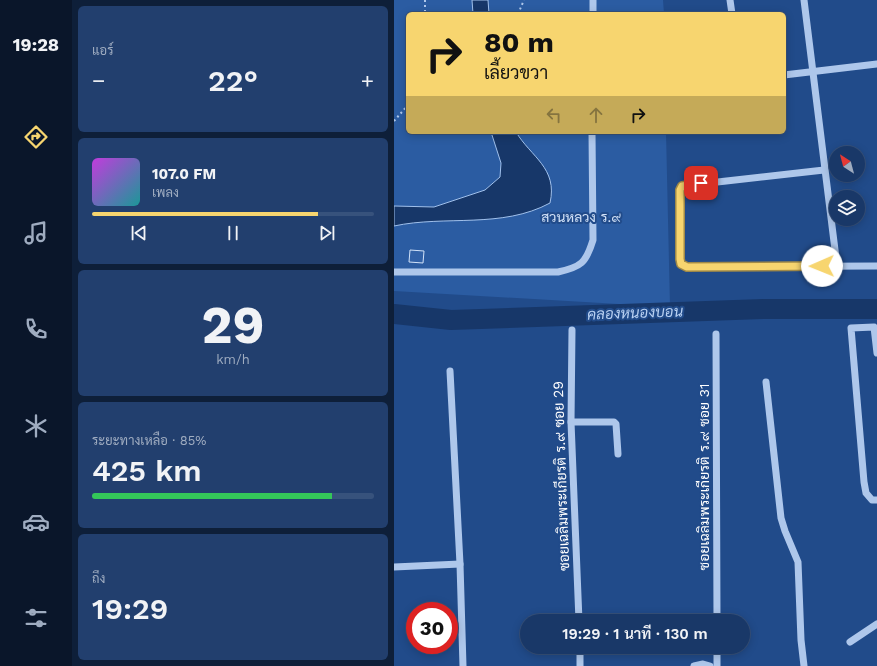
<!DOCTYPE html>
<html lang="th">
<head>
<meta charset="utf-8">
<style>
  :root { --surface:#193868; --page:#223f6e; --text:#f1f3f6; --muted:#9facc0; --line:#37527c; --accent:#f7d56f }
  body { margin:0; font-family:"Work Sans",Sarabun,sans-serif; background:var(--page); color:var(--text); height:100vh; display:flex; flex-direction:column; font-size:15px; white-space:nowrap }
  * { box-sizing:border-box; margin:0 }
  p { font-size:13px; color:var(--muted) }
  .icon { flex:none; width:22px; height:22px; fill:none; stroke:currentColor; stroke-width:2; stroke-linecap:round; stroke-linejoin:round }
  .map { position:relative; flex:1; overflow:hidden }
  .side { display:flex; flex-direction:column; gap:6px; padding:6px; background:#0e1f39; width:322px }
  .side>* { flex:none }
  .guide { position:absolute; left:12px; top:12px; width:380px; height:122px; border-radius:6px; box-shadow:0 2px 10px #0003,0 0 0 1px var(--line); background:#f7d56f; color:#111; overflow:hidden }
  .needle { width:26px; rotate:324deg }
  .buttons { position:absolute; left:435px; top:146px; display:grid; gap:8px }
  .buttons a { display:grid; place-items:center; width:36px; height:36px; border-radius:50%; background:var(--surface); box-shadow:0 2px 10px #0003,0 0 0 1px var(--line); font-size:20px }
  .speed { position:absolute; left:12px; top:602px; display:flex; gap:8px; font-size:20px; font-weight:700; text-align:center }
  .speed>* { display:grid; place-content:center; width:52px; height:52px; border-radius:50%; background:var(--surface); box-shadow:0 2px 10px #0003,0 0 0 1px var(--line); line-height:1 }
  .speed .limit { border:6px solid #d22; background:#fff; color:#111 }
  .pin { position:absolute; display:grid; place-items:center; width:34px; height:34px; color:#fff; margin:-17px; border-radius:8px; box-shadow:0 2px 6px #0006 }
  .me { position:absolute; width:44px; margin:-22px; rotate:269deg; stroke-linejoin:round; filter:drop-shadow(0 0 3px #0008) }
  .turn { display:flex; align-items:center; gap:14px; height:84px; padding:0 12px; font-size:18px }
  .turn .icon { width:52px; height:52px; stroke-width:2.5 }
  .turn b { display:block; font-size:28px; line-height:34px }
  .lanes { display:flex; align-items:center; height:38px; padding:0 12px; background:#0003; justify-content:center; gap:20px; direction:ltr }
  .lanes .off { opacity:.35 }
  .big { font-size:30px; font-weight:600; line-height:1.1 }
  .side .widget { flex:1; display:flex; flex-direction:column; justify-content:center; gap:6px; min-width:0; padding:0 14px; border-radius:6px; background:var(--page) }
  .side .dial { align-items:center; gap:0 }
  .dial b { font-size:52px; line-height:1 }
  .song { display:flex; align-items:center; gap:12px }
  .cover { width:48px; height:48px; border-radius:6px; background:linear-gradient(135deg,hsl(290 70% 55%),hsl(180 70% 35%)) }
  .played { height:4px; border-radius:2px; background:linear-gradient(90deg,var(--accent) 80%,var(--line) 80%) }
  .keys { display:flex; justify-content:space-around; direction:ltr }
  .heat { display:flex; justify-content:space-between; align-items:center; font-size:22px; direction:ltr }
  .charge { height:6px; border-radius:3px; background:linear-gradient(90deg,#34c759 85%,var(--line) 0) }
  .trip { position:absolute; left:126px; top:614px; width:230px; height:40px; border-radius:20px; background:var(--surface); box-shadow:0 2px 10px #0003,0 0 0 1px var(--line); font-weight:600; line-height:40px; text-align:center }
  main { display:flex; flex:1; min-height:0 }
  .tab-bar { display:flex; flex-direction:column; width:72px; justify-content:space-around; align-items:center; background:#0a162a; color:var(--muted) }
  .tab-bar .icon { width:28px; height:28px }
  .tab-bar .on { color:var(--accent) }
  .tab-bar b { font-size:18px; color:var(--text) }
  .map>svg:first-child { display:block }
  .green { fill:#2b5ca2 }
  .water { fill:#173769; stroke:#a1c1ec }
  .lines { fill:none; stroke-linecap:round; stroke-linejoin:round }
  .river { stroke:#173769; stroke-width:20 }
  .building { fill:#3161a7; stroke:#d2e2f8 }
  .path { stroke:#aec7eb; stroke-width:2; stroke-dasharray:2 3; stroke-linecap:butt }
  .minor { stroke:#aec7eb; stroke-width:7 }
  .route-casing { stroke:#a18a48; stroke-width:10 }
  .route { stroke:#f7d56f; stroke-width:7 }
  .labels { text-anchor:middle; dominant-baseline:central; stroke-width:4; stroke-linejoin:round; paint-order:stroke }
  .park-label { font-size:14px; fill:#d2e2f8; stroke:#214b8a }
  .street-label { font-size:14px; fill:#fff; stroke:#214b8a }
  .water-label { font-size:15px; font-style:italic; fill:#b9d1f2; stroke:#214b8a }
</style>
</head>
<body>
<main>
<nav class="tab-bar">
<b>19:28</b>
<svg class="icon on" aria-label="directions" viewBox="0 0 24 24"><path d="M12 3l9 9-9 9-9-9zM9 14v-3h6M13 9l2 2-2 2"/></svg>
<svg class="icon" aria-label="music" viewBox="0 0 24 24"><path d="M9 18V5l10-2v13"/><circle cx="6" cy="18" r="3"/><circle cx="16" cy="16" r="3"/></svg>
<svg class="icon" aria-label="phone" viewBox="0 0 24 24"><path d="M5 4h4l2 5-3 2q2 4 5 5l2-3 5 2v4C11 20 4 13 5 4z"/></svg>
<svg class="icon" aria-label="climate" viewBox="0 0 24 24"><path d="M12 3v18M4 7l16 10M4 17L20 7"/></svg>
<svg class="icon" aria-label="car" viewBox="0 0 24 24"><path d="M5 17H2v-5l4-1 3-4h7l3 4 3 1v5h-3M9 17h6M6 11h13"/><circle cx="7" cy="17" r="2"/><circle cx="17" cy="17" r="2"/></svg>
<svg class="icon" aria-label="filters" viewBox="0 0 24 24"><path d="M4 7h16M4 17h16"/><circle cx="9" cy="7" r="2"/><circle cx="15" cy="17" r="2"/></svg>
</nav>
<section class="side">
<div class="widget"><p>แอร์</p>
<div class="heat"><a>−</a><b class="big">22°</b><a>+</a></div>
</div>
<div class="widget">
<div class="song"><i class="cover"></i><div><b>107.0 FM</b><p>เพลง</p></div></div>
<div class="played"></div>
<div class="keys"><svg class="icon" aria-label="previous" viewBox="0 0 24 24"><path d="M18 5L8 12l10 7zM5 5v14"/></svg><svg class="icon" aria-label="pause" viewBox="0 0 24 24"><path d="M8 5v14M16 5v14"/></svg><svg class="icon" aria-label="next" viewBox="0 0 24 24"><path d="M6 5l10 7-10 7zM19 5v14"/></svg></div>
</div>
<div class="widget dial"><b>29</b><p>km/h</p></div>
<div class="widget"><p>ระยะทางเหลือ · 85%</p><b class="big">425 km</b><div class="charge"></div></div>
<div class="widget"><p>ถึง</p><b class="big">19:29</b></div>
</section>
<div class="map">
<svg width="483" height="666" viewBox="0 0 483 666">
  <rect width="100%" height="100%" fill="#214b8a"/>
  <polygon class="green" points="0,0 269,0 270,14 14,14 14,132 272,132 276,307 0,291"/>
  <g class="water">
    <polygon points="78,0 94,0 95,14 79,14"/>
    <path d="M97 132H122C137 157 164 168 156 203 108 229 51 215 0 226V206L40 207 91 190 106 177 107 163Z"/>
  </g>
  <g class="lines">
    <polyline class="river" points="0,314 57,320 369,309 483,309"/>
  </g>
  <polygon class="building" points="16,250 30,251 29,263 15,262"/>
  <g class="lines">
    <g class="path">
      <polyline points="31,0 31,14"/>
      <polyline points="124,14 130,0"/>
      <polyline points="0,121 14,105"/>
    </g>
    <g class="minor">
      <polyline points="199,0 199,14"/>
      <polyline points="336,0 338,14"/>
      <polyline points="410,0 443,266"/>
      <polyline points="390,75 483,64"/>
      <polyline points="430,170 288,186 286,190 285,259 287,264 293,267 483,266"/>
      <path d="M0 272H164C187 267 192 263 199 240L198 132"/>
      <polyline points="178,330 177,422 185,621"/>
      <polyline points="322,334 323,621"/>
      <polyline points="483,353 480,327 457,328 470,482 472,493 478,500 483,500"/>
      <polyline points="56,371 66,564 69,666"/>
      <polyline points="372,382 387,518 391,531 404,562 407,640 410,666"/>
      <polyline points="177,422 220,422 222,424 224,454"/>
      <polyline points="0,567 66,564"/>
      <polyline points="456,642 483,624"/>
      <polyline points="186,647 186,666"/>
      <polyline points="300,666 309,664 316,666"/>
      <polyline points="323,666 323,647"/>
    </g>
  </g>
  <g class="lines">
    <defs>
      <polyline id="route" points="307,183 288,186 286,190 286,259 287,264 293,267 428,266"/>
    </defs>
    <use href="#route" class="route-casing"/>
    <use href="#route" class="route"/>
  </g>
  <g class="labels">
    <g class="park-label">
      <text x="187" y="217">สวนหลวง ร.๙</text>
    </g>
    <g class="street-label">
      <text transform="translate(167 476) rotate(-92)">ซอยเฉลิมพระเกียรติ ร.๙ ซอย 29</text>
      <text transform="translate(310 477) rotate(-90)">ซอยเฉลิมพระเกียรติ ร.๙ ซอย 31</text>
    </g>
    <g class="water-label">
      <text transform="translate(241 313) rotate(-2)">คลองหนองบอน</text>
    </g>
  </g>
</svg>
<div class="buttons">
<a><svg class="needle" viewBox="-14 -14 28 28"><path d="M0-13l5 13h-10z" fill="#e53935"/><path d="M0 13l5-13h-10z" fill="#9facc0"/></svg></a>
<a><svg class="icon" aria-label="layers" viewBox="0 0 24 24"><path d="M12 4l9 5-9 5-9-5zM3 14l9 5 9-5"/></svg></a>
</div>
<div class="speed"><div class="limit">30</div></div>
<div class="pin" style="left:307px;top:183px;background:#d93025"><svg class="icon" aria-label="arrive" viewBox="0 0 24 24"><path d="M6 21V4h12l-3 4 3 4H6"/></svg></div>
<svg class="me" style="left:428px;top:266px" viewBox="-20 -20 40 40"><circle r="19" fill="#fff"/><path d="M0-13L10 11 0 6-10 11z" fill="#f7d56f"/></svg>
<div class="trip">19:29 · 1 นาที · 130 m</div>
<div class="guide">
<div class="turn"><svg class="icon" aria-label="right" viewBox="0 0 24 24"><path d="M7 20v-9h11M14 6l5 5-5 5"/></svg><div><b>80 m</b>เลี้ยวขวา</div></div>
<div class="lanes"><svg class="icon off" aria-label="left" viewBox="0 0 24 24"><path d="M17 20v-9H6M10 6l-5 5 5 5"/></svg><svg class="icon off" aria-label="ahead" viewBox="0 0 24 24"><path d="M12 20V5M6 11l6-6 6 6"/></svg><svg class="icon" aria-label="right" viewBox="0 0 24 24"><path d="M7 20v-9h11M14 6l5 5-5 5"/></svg></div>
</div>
</div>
</main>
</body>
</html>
